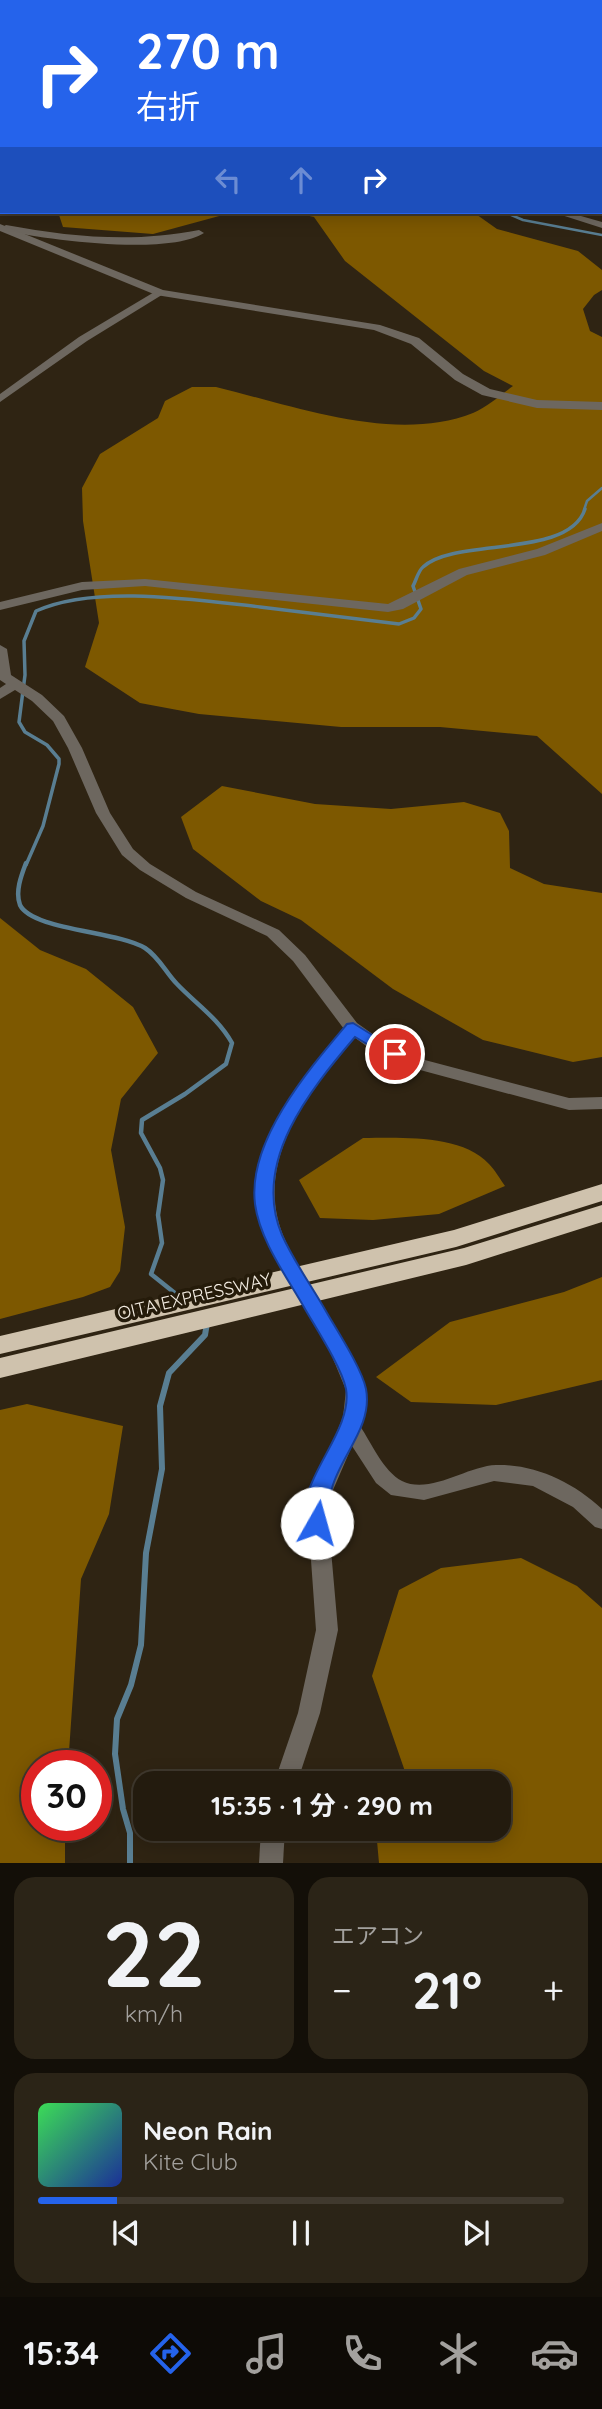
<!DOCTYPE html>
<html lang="ja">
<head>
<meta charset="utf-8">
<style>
  :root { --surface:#231b0e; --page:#2b2417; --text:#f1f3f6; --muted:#a3a19e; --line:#40392e; --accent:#2563eb }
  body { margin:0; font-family:Quicksand,"Noto Sans JP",sans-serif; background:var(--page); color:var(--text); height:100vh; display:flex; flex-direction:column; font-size:26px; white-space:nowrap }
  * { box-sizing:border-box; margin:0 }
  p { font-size:23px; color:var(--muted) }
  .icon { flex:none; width:38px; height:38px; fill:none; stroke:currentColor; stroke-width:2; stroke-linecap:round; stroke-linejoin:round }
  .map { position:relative; height:1863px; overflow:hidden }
  .sheet { display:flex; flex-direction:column; gap:14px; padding:14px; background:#130f08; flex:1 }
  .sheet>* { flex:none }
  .banner { position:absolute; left:0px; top:0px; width:602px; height:214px; box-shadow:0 4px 18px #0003,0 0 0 2px var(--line); background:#2563eb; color:#fff; overflow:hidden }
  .speed { position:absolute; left:21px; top:1750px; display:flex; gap:14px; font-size:35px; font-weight:700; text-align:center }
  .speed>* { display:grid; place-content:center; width:91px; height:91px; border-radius:50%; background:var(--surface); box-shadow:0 4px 18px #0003,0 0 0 2px var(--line); line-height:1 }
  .speed .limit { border:10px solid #d22; background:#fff; color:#111 }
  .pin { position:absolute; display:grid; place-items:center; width:60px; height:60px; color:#fff; margin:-30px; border:4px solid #fff; border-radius:50%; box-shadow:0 2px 7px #0007 }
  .me { position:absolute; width:77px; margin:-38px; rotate:7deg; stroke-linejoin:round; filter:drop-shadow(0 0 5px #0008) }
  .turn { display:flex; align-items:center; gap:24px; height:147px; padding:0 21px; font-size:32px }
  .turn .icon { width:91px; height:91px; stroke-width:2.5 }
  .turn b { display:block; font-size:49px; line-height:60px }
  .lanes { display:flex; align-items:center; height:66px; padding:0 21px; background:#0003; justify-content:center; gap:35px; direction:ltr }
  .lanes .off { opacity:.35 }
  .big { font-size:52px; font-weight:700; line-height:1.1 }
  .sheet .card { flex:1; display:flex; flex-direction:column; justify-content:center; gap:10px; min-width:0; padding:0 24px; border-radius:21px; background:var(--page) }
  .sheet .dial { align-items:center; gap:0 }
  .dial b { font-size:91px; line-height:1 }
  .song { display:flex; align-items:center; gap:21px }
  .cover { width:84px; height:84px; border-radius:10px; background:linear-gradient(135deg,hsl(130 70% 55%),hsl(230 70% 35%)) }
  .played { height:7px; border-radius:4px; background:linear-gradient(90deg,var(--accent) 15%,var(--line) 15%) }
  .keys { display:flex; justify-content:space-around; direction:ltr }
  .heat { display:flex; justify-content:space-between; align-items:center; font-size:38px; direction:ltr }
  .sheet .tiles { flex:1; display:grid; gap:14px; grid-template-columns:1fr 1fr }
  .card:last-child { grid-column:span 2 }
  .trip { position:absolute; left:133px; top:1771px; width:378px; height:70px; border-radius:21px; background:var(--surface); box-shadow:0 4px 18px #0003,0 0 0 2px var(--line); font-weight:700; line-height:70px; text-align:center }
  .tabs { display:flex; height:112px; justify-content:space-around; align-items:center; background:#0e0b06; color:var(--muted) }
  .tabs .icon { width:49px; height:49px }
  .tabs .selected { color:var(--accent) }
  .tabs b { font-size:32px; color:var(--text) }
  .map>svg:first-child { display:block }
  .forest { fill:#7d5800 }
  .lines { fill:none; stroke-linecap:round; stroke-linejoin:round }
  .stream-far3 { stroke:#597e92; stroke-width:2.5 }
  .stream-far2 { stroke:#597e92; stroke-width:3.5 }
  .stream-far1 { stroke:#597e92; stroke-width:4.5 }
  .stream { stroke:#597e92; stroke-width:6 }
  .minor { fill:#6d675f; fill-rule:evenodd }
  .tertiary { fill:#6d675f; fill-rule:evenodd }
  .motorway { fill:#cfc2ad; fill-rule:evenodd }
  .route { fill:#2563eb; stroke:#184099; stroke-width:2 }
  .labels { text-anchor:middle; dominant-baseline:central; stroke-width:7; stroke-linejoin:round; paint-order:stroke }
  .street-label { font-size:18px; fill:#f4ede3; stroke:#251b0a }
</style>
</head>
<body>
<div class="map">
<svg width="602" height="1863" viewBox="0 0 602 1863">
  <rect width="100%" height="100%" fill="#2f2413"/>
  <g class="forest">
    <polygon points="58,212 234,212 153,234 63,227"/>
    <path d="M291 212H473L497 229 578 251 602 270V290L594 295 583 309 590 331 602 337V794L537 736 440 727H341L199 714 140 703 85 667 99 623 83 521 82 488 100 454 158 418 165 401 192 387H216C295 406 394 444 473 413 487 407 501 395 513 386L484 371 345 261 314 217Z"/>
    <polygon points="222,786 315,804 391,809 464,802 500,813 509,831 510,868 544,884 602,893 602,1057 573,1062 483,1040 393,989 301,920 261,901 193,849 181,817"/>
    <polygon points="0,918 40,950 86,969 133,1007 158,1053 121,1099 111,1150 125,1227 120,1271 110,1287 83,1297 0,1319"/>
    <path d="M363 1138C401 1138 461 1134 489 1164 495 1170 500 1179 505 1186L439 1214 373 1220 320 1218 299 1180Z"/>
    <polygon points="602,1277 602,1380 496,1405 411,1402 376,1377 450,1322 564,1292"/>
    <polygon points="27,1404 123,1426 109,1514 81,1579 68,1766 37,1766 37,1825 65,1825 65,1863 0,1863 0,1410"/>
    <polygon points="521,1558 577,1586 602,1608 602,1863 379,1863 377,1841 386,1829 499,1829 499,1783 409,1783 372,1676 399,1590 441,1568"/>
  </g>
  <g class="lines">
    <g class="stream-far3">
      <polyline points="504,212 523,220 602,235"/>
      <polyline points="584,510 587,501 602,488"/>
    </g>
    <path class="stream-far2" d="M26 865 43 826 59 764V759L47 745 25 732 19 722 25 675 24 641 36 611C95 584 197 600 260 607 306 613 353 618 399 624L414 618 421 609 413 586C416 581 418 571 423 567 455 537 569 559 585 509"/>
    <path class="stream-far1" d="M26 863C21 876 15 892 20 905 32 930 117 931 145 948 159 957 166 973 177 984 196 1004 218 1018 232 1043L226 1064 185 1094 142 1120 141 1133 160 1168 163 1180 158 1215 162 1243 151 1274 181 1298"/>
    <polyline class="stream" points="130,1863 130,1833 123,1809 115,1754 117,1719 131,1685 141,1645 146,1553 162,1469 160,1406 169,1373 205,1335 207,1323"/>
    <g class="minor">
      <polygon points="266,0 277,0 264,2"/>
      <polygon points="327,0 339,0 341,2 329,2"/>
      <rect x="0" y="32" width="2" height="4"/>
      <polygon points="2,101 2,108 0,109 0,102"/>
      <polygon points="600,156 602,157 602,163 600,162"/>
      <polygon points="552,212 567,212 602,222 602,228"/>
      <path d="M6 225C71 237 133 243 199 230L204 233C168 256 45 240 3 230L1 228Z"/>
      <polygon points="156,291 165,293 87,341 0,402 0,394 79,337"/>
      <polygon points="602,523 602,531 545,555 467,575 403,609 388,612 145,586 82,590 0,610 0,602 82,582 145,579 388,604 459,569 537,549"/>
      <path d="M0 645 7 649 11 675 42 695 64 716 82 748 110 813 133 849 150 864 196 892 279 930 305 955 357 1023 381 1040 421 1059 569 1098 602 1097V1109L569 1110 409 1067 369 1048 354 1037C307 1094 250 1165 286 1242 306 1287 338 1327 360 1372 367 1391 367 1406 360 1426 371 1442 383 1471 402 1481 430 1495 467 1466 496 1465 535 1464 573 1482 602 1509V1529L595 1527 573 1507 533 1486 494 1481 424 1500 391 1495 376 1483 352 1446 327 1504 338 1630 320 1713 297 1783H274L298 1713 316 1630 307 1504 343 1417 346 1390 329 1349 268 1243 259 1220 255 1194 258 1168 266 1142 279 1116 313 1065 344 1029 293 961 267 936 186 898 140 870 122 855 96 813 68 748 53 721 32 701 15 690 0 699V688L6 684 0 680Z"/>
      <polygon points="261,1829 285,1829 283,1863 259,1863"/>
    </g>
    <g class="tertiary">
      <polygon points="0,0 5,0 6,2 2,2 0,6"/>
      <polygon points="16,0 46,0 15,2"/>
      <polygon points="0,224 163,290 380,325 419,338 463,374 490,389 537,400 602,402 602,410 537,408 482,395 455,380 411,344 374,330 156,295 0,231"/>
    </g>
    <g class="motorway">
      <polygon points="602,1184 602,1201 456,1247 0,1354 0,1336 454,1230"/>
      <polygon points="602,1205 602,1222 466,1265 0,1378 0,1358 464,1248"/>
    </g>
  </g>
  <path class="route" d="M353 1023 403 1054 401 1057H389L355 1037C310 1090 251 1162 282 1235 294 1262 313 1288 327 1313 338 1332 362 1369 366 1389 373 1426 341 1455 332 1488 328 1501 330 1517 324 1529L317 1531 309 1529C288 1487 354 1435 346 1389 342 1368 316 1328 305 1309 287 1277 260 1241 255 1204 247 1141 309 1069 347 1024Z"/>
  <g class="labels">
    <g class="street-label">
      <text transform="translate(194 1296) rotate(-13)">OITA EXPRESSWAY</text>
    </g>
  </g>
</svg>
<div class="speed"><div class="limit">30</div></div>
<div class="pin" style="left:395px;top:1054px;background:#d93025"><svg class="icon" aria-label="arrive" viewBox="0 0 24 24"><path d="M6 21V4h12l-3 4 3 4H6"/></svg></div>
<svg class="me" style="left:317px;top:1523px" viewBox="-20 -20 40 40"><circle r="19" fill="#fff"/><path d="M0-13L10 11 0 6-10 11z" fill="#2563eb"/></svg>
<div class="trip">15:35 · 1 分 · 290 m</div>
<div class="banner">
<div class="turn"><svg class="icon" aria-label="right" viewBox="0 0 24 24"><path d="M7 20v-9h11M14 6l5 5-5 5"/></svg><div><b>270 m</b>右折</div></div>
<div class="lanes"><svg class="icon off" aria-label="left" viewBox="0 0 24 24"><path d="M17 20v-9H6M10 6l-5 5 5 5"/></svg><svg class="icon off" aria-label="ahead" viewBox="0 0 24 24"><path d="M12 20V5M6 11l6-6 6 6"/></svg><svg class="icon" aria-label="right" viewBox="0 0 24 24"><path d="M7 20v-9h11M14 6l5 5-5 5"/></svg></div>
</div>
</div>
<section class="sheet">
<div class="tiles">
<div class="card dial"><b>22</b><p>km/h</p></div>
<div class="card"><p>エアコン</p>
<div class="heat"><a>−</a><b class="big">21°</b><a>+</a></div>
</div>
<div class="card">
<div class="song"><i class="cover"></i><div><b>Neon Rain</b><p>Kite Club</p></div></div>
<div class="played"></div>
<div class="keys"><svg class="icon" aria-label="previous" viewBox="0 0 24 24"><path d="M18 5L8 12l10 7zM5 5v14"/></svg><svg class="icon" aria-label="pause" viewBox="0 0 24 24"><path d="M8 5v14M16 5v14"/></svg><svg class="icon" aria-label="next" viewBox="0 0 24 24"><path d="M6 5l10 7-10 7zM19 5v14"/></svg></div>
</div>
</div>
</section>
<nav class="tabs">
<b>15:34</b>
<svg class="icon selected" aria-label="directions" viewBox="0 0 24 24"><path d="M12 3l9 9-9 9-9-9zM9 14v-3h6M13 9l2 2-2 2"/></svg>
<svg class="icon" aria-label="music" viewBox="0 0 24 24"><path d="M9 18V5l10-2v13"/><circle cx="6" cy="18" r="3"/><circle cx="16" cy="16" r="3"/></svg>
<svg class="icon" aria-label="phone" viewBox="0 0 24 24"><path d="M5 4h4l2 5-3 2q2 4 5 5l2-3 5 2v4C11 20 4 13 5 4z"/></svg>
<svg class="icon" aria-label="climate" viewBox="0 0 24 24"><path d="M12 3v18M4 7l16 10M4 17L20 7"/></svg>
<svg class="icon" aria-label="car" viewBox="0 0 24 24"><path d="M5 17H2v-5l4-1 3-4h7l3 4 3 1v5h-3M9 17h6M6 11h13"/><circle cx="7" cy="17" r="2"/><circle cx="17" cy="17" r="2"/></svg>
</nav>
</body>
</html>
